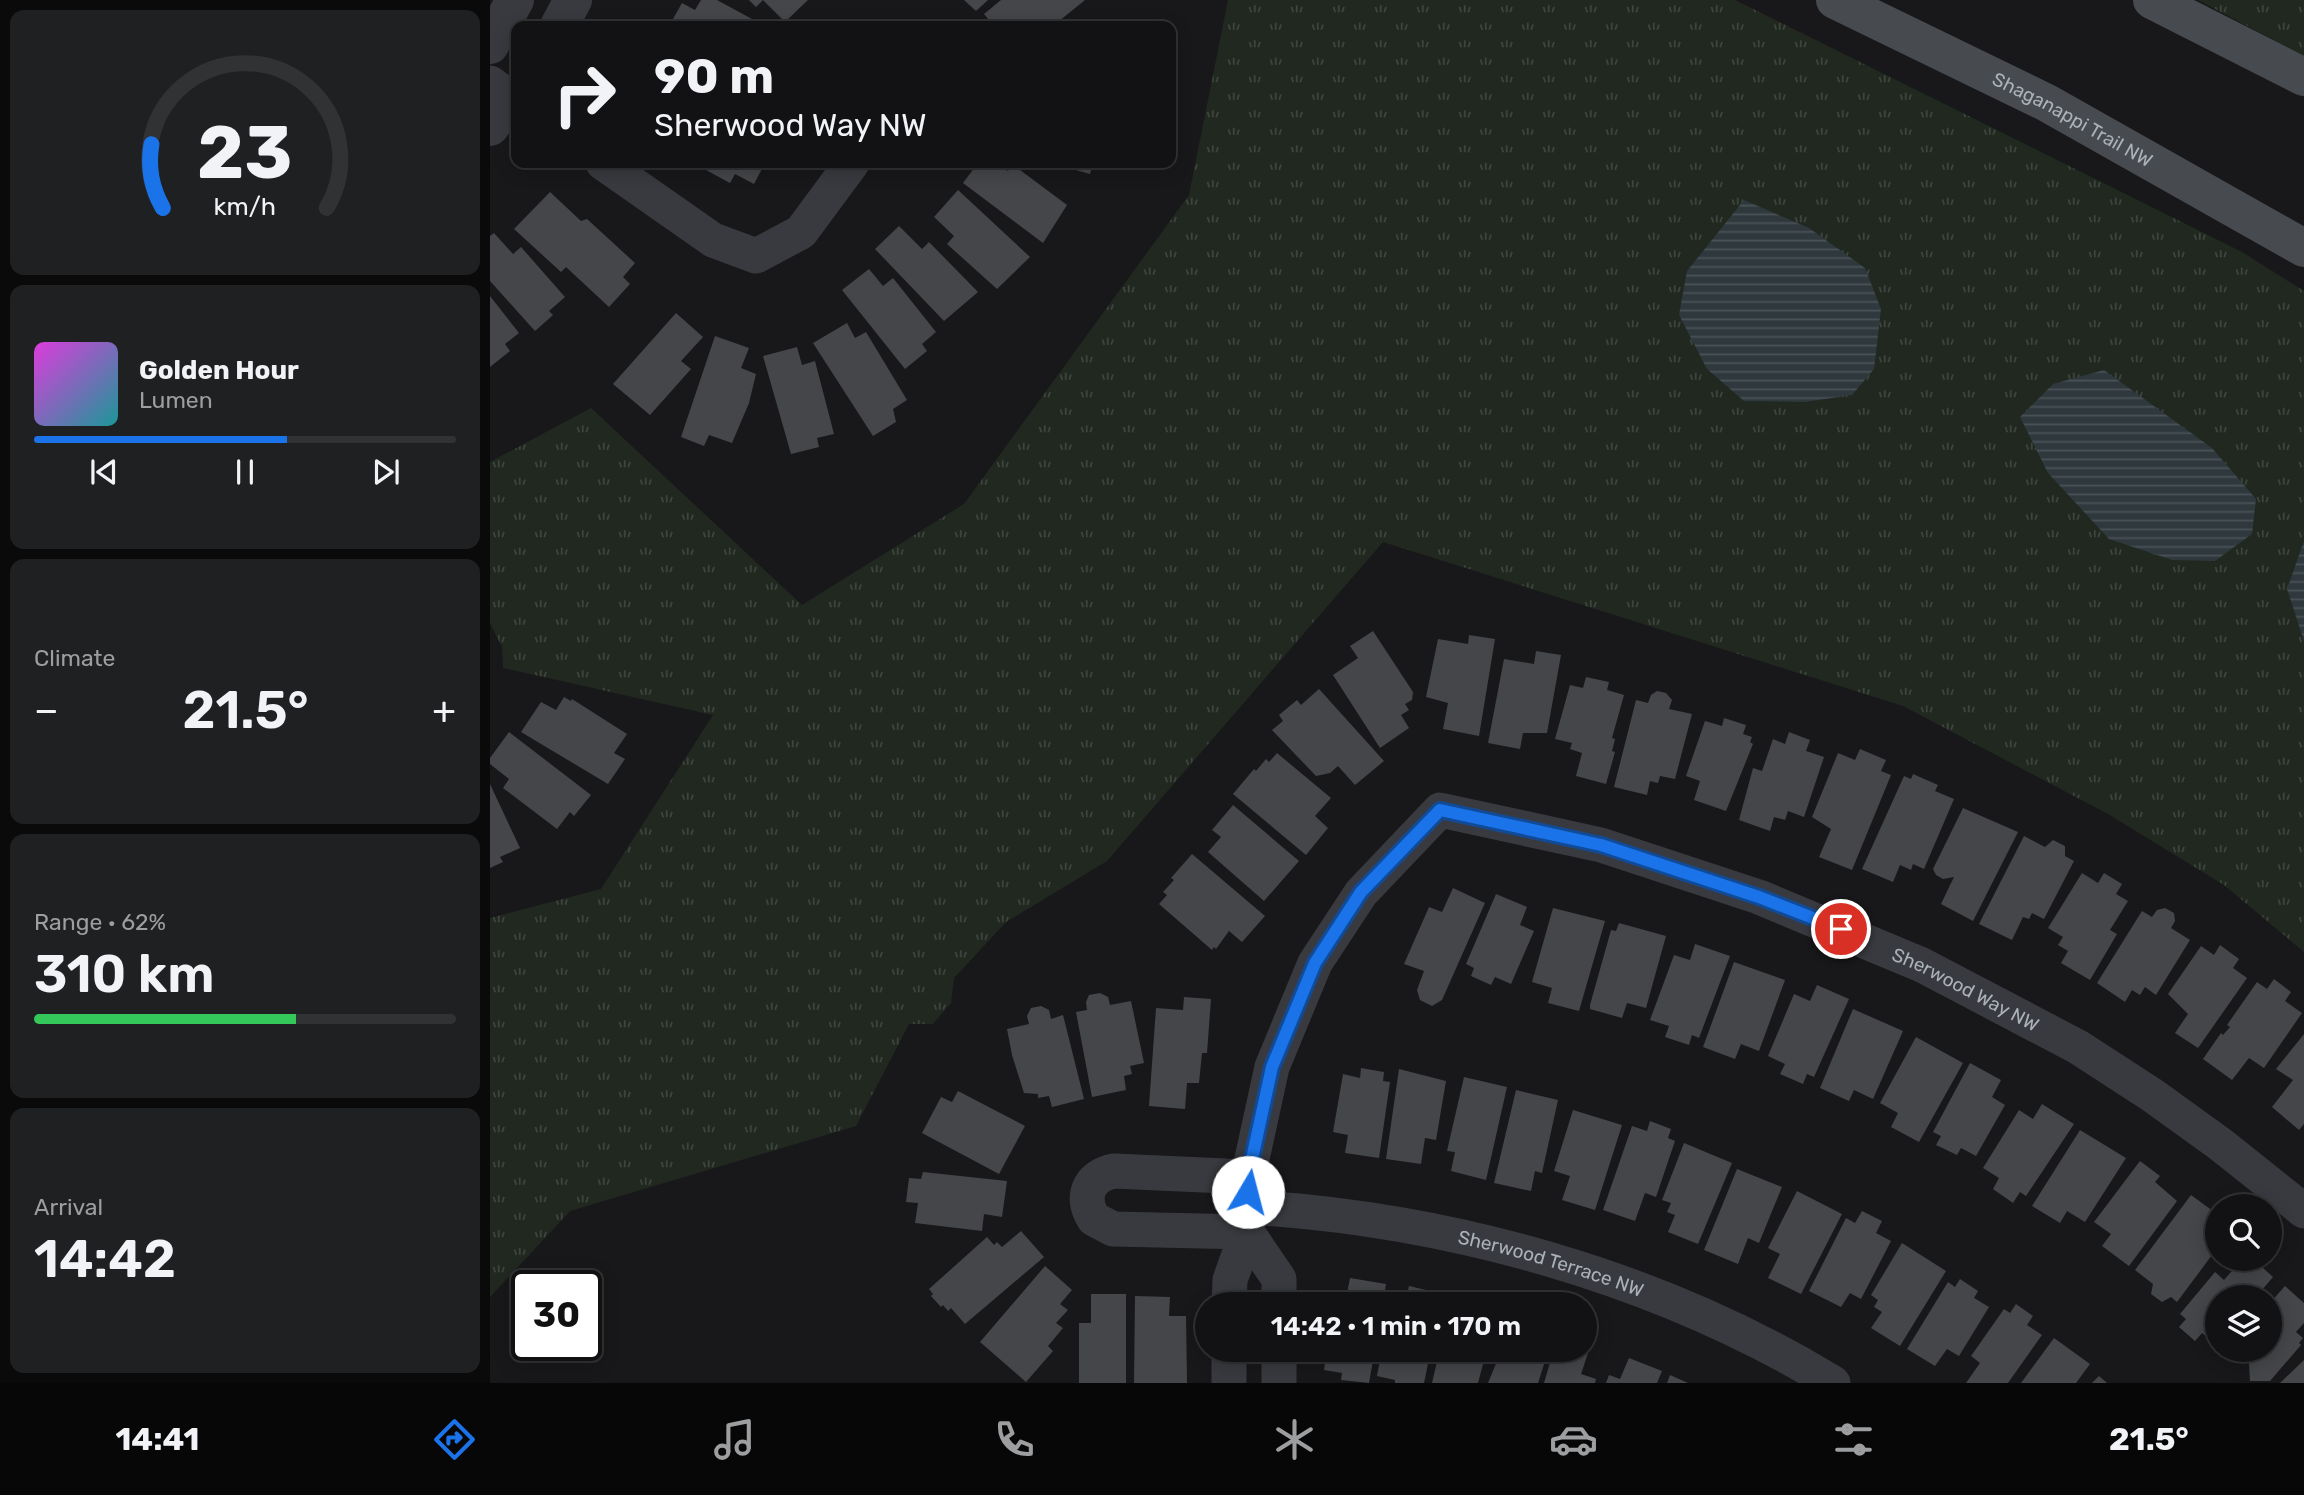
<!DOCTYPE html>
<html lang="en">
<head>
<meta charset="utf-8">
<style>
  :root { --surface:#121214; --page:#1f2022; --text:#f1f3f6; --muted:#9c9ea0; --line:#313234; --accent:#1a73e8 }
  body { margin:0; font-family:Rubik,sans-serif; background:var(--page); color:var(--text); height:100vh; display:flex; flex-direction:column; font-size:26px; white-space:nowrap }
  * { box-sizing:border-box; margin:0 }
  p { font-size:23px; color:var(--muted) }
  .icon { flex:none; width:38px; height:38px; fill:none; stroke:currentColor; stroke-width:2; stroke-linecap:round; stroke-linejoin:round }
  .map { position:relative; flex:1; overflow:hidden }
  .drawer { display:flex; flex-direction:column; gap:10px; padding:10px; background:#0a0a0b; width:490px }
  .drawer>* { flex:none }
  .guide { position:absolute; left:21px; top:21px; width:665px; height:147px; border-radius:14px; box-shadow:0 4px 18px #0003,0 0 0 2px var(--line); background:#121214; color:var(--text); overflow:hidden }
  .buttons { position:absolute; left:1715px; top:1194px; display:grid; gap:14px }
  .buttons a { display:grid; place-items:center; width:77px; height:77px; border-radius:50%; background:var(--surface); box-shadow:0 4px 18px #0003,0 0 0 2px var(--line); font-size:35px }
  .speed { position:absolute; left:21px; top:1270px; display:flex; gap:14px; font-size:35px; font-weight:700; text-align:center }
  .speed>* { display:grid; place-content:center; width:91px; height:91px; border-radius:50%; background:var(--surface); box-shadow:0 4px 18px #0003,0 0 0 2px var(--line); line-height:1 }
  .speed .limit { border:4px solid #111; border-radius:10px; background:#fff; color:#111 }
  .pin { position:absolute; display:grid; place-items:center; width:60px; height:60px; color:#fff; margin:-30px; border:4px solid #fff; border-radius:50%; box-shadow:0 2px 7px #0007 }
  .me { position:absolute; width:77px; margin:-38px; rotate:8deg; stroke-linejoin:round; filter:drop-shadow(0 0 5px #0008) }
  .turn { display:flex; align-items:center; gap:24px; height:147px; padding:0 28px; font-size:32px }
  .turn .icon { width:91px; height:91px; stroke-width:2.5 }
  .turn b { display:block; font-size:49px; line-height:60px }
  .big { font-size:52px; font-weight:600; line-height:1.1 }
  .drawer .card { flex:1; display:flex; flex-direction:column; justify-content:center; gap:10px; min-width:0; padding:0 24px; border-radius:14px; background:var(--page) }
  .drawer .dial { align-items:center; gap:0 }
  .dial svg { height:182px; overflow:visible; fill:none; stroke:var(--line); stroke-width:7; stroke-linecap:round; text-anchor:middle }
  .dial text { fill:var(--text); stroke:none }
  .song { display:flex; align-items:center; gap:21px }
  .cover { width:84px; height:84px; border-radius:10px; background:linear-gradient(135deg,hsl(300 70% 55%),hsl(180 70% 35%)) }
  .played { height:7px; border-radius:4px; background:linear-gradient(90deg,var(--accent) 60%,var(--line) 60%) }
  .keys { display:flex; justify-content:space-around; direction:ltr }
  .heat { display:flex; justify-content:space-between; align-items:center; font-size:38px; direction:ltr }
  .charge { height:10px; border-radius:5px; background:linear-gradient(90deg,#34c759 62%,var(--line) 0) }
  .trip { position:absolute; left:705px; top:1292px; width:402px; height:70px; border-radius:35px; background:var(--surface); box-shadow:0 4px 18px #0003,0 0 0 2px var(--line); font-weight:600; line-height:70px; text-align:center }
  .menu { display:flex; height:112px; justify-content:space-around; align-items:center; background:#070708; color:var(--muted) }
  .menu .icon { width:49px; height:49px }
  .menu .current { color:var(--accent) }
  .menu b { font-size:32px; color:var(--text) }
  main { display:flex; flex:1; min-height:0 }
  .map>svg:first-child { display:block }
  .grass { fill:url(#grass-tufts) }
  .water { fill:url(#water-rules) }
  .building { fill:#44464a }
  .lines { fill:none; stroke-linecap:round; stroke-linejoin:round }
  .minor { stroke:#393a3f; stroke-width:35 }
  .tertiary { stroke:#393a3f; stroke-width:38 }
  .secondary { stroke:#474a4e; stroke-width:38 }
  .route-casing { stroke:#114b97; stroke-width:18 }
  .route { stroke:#1a73e8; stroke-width:12 }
  .labels { text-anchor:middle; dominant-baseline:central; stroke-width:5; stroke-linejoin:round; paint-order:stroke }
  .street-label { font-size:19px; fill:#aab1b9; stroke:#131315 }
</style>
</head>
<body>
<main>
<section class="drawer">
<div class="card dial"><svg viewBox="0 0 100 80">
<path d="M14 69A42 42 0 1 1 86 69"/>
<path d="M14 69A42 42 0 0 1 9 41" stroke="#1a73e8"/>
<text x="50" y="56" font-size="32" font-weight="700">23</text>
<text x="50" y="72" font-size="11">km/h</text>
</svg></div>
<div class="card">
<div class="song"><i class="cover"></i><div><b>Golden Hour</b><p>Lumen</p></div></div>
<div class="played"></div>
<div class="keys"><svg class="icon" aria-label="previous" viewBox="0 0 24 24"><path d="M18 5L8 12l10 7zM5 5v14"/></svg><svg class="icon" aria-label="pause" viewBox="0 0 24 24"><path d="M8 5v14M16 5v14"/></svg><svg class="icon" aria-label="next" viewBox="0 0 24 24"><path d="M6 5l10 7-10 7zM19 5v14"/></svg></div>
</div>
<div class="card"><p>Climate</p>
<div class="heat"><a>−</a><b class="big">21.5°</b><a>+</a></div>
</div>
<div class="card"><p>Range · 62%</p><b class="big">310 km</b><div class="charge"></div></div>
<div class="card"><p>Arrival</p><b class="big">14:42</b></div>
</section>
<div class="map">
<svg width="1814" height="1383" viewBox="0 0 1814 1383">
  <defs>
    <pattern id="grass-tufts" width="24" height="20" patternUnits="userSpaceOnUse" patternTransform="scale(1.75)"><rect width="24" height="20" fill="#202820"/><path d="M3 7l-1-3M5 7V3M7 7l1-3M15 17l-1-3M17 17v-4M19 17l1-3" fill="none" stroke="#3e453e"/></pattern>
    <pattern id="water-rules" width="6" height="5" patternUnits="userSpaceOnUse" patternTransform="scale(1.75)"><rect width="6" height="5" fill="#2e383d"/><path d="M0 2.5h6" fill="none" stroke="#4a5257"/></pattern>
  </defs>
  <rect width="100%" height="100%" fill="#18181a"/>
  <g class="grass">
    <polygon points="738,0 1245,0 1752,252 1814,291 1814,952 1734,885 1618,814 1413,706 893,542 617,861 516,922 464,978 461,1003 443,1024 419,1024 366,1126 80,1211 0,1297 0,918 111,889 223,715 13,668 12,647 0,623 0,462 101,408 312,605 474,504 699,195"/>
    <polygon points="1708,0 1814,0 1814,56"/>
  </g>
  <g class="water">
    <polygon points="1254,200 1319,228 1375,268 1391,309 1384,369 1362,395 1315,402 1254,401 1217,369 1189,315 1197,271"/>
    <polygon points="1614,370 1722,448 1766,499 1762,534 1725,561 1682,560 1619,539 1558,473 1530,417 1563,384"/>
    <polygon points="1814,541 1814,641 1797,589"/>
  </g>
  <g class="building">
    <polygon points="211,0 227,0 275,26 179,26 192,3 205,10"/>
    <polygon points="259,0 318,0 295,22 273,0 266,7"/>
    <polygon points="474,0 498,0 486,11"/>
    <polygon points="511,0 595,0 563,26 504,26 494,14"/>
    <polygon points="203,163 275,163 264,184 245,174 240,183"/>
    <polygon points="488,163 505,163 518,171 522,164 577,205 553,243 473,183"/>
    <polygon points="561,163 603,163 600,174"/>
    <polygon points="468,190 540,257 507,289 457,244 464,236 444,217"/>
    <polygon points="60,192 91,221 97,219 145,263 133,277 140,284 119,307 76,267 71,272 24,229"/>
    <polygon points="409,226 432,249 439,242 488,292 454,321 385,249"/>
    <polygon points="4,233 23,254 31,247 75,297 59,311 63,315 45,331 0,281 0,236"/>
    <polygon points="379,269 393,286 403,278 446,332 432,344 437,351 415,369 352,290"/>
    <polygon points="0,296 29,333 15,344 20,351 0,367"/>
    <polygon points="186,313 213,337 191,361 201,369 160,415 123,384"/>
    <polygon points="357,323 365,338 376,332 417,400 403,409 406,422 383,436 323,343"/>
    <polygon points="225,336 259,348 251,368 266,374 259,403 242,443 219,435 214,446 191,437"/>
    <polygon points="307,347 312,365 325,361 344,434 327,438 329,447 301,454 273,356"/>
    <polygon points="883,631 923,692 922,700 915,704 919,710 911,715 919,728 890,748 843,675 868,658 860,646"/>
    <polygon points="979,635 1005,639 989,736 953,729 958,703 936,697 948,639 978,644"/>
    <polygon points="1046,651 1071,655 1057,733 1033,733 1030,749 998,743 1014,659 1044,664"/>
    <polygon points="1096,677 1119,682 1117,690 1134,695 1122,738 1125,739 1122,751 1125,752 1116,784 1086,776 1092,753 1080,749 1082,743 1065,739 1080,685 1093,688"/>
    <polygon points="829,689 894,761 865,785 848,766 840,773 826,776 782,730 793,721 789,715 807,700 811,705"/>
    <polygon points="1167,691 1176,693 1182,700 1179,709 1202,714 1185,779 1170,776 1168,783 1160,781 1157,795 1124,787 1146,700 1158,703 1161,695"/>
    <polygon points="74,697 81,701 82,699 137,734 124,753 135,759 118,784 31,732 51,702 66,710"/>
    <polygon points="1234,718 1256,725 1253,734 1262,737 1260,742 1263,744 1236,811 1204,800 1210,781 1196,776 1215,721 1232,726"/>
    <polygon points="19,732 101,795 84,816 80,812 67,829 13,788 19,779 0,764 0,758"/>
    <polygon points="1299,732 1320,740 1316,751 1334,757 1314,817 1298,811 1295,820 1284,817 1280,831 1249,820 1263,768 1272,771 1283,739 1295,744"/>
    <polygon points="1370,749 1396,760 1391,771 1401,775 1362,870 1329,857 1341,829 1322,817 1348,753 1365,760"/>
    <polygon points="787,753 841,798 825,816 838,828 816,855 743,794 764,769 766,771 776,759 779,762"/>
    <polygon points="1423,774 1448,785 1445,791 1464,799 1434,869 1423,864 1421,870 1410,865 1403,882 1372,869 1414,776 1421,779"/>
    <polygon points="0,784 30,848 10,857 13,862 0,868"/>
    <polygon points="743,805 809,861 774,901 718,852 731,837 722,830"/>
    <polygon points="1473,808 1528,832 1483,921 1451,904 1464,877 1453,879 1446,875 1443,869"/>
    <polygon points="1534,836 1555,847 1563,840 1575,846 1575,856 1584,861 1554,919 1542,913 1539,919 1533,917 1522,940 1489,924"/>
    <polygon points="702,854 775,916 752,942 739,931 726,949 724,947 722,950 669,904 677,895 673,892 684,880 681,878"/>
    <polygon points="1592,873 1608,883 1614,873 1632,884 1626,894 1638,901 1620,930 1627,934 1600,980 1571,963 1578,951 1568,945 1573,937 1558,928"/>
    <polygon points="963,888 995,903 952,1000 942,1006 930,1000 927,990 934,971 914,964 939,907 952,912"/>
    <polygon points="1006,894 1037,907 1030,925 1044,931 1021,984 1005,977 1001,985 981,976 984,968 976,964"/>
    <polygon points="1063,908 1115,921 1089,1011 1058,1003 1062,988 1042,982"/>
    <polygon points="1675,908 1684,913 1685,921 1681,928 1700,940 1666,995 1655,987 1650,995 1642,990 1635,1002 1607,983 1652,911 1662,917 1667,910"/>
    <polygon points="1129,923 1176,936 1156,1008 1137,1003 1132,1018 1100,1009 1100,1005 1121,930 1126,931"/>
    <polygon points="1205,944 1240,956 1209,1038 1202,1035 1199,1045 1175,1037 1179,1026 1160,1020 1184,955 1200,960"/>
    <polygon points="1730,945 1749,959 1743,968 1757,978 1708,1048 1685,1033 1698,1014 1678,994 1711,946 1724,955"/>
    <polygon points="1244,962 1295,980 1269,1051 1251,1044 1245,1059 1213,1047"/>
    <polygon points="1784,979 1801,992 1795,1001 1812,1013 1774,1068 1759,1058 1742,1080 1713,1059 1731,1033 1733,1035 1740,1027 1737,1025 1767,982 1777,989"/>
    <polygon points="1327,985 1359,999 1324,1077 1317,1074 1313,1084 1290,1074 1295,1064 1278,1056 1304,994 1320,1001"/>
    <polygon points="610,993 618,997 620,1005 641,1001 654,1063 640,1066 642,1074 634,1076 636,1090 602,1097 586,1012 597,1010 596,1002 599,995"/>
    <polygon points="694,997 721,999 717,1053 712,1053 709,1083 697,1083 695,1109 659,1106 666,1008 693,1010"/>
    <polygon points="551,1006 559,1010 561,1019 573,1015 594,1099 562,1107 559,1096 548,1098 548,1094 534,1093 522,1055 517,1029 539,1024 537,1016 541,1008"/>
    <polygon points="1363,1009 1413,1031 1383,1099 1364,1090 1359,1101 1330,1088"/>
    <polygon points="1814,1034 1814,1124 1809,1130 1782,1107 1803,1080 1786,1069"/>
    <polygon points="1426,1037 1473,1063 1429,1142 1401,1127 1408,1113 1390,1103"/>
    <polygon points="1480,1063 1511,1080 1502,1097 1515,1105 1486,1156 1471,1148 1467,1155 1446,1145 1451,1136 1443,1132"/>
    <polygon points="871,1068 894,1072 893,1081 900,1082 889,1158 855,1153 858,1135 843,1132 853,1074 870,1078"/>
    <polygon points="909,1069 956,1081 946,1140 935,1138 931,1164 896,1159"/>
    <polygon points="974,1077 1017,1087 996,1180 961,1171 965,1152 957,1151"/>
    <polygon points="1026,1090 1068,1100 1052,1173 1045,1171 1041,1191 1004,1183"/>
    <polygon points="468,1091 535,1126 509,1174 432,1133 451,1097 462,1102"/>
    <polygon points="1552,1104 1584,1124 1536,1196 1530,1192 1523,1203 1503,1189 1509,1178 1493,1168 1529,1110 1543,1119"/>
    <polygon points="1083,1110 1132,1125 1105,1210 1072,1200 1080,1176 1064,1171"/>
    <polygon points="1160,1121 1181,1129 1178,1138 1185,1141 1166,1197 1155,1193 1145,1221 1113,1210 1142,1126 1157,1131"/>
    <polygon points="1590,1130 1636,1158 1595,1222 1577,1211 1570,1223 1542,1206"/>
    <polygon points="1194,1143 1242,1163 1208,1244 1178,1232 1185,1215 1177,1212 1181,1203 1172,1200"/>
    <polygon points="1650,1161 1670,1176 1665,1182 1687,1201 1639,1266 1612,1246 1621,1234 1604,1222"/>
    <polygon points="1247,1169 1292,1187 1269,1243 1258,1238 1248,1264 1214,1250"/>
    <polygon points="433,1172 517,1181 512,1217 494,1214 492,1231 425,1223 428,1203 416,1202 419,1178 431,1179"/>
    <polygon points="1307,1191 1352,1214 1311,1294 1278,1278 1290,1254 1278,1248"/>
    <polygon points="1701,1195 1727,1214 1714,1235 1722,1255 1687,1302 1681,1297 1672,1302 1661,1294 1663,1284 1645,1270"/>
    <polygon points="1372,1211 1392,1221 1386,1233 1401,1241 1371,1299 1360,1293 1351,1307 1319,1291 1356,1218 1365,1223"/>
    <polygon points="531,1231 554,1257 475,1324 461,1308 458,1311 453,1305 451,1307 441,1296 443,1294 439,1289 497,1237 504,1245 507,1242 512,1247"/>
    <polygon points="1412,1243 1456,1271 1410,1346 1381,1328 1392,1312 1384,1307 1388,1300 1381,1295"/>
    <polygon points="1753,1258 1762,1258 1783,1277 1766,1297 1727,1297 1727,1345 1712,1333 1705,1341 1689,1327 1696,1319 1690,1314 1725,1272 1734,1280"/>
    <polygon points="555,1266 582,1290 570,1304 578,1310 566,1323 573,1328 558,1346 563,1351 536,1382 490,1342"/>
    <polygon points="860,1278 896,1284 893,1304 855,1304"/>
    <polygon points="1470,1279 1488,1291 1484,1298 1499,1307 1469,1356 1457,1349 1445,1366 1417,1349 1458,1282 1465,1287"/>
    <polygon points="919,1286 953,1294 951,1304 915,1304"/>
    <polygon points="1795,1286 1814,1303 1814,1323 1806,1332 1813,1338 1809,1343 1811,1345 1780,1381 1760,1381 1759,1363 1744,1349 1780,1349 1780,1303"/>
    <polygon points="601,1294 636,1294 636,1383 589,1383 589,1323 601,1323"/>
    <polygon points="645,1296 680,1297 679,1316 696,1316 697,1383 644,1383"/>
    <polygon points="960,1297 985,1303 985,1304 959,1304"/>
    <polygon points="1526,1304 1543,1316 1537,1325 1552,1335 1518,1383 1476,1383 1490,1363 1481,1356 1514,1309 1520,1313"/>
    <polygon points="1564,1338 1600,1364 1586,1383 1531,1383"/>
    <polygon points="1096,1342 1101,1344 1091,1374 1106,1379 1105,1383 1054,1383 1064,1349 1096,1349"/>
    <polygon points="837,1349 885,1349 879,1383 851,1380 852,1373 834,1370"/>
    <polygon points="892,1349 941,1349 934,1383 905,1383 905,1380 887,1376"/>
    <polygon points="950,1349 997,1349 988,1383 942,1383"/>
    <polygon points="1012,1349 1059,1349 1048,1383 998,1383"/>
    <polygon points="1139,1358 1172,1371 1167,1383 1116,1383 1119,1375 1130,1379"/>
    <polygon points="1814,1360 1814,1383 1790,1383"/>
    <polygon points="1180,1375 1198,1383 1177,1383"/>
    <polygon points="1609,1376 1617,1383 1602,1383"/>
  </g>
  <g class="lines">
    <g class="minor">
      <polyline points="0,83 26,102"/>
      <polyline points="113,163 223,240 266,256 311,232 362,163"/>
      <path id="s1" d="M757 1207C960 1219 1169 1277 1343 1383"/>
      <path d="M757 1232 623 1229 604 1219C590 1198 598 1176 624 1171L758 1177"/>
      <polyline points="757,1232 789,1279 789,1304"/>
      <path id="s2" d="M739 1304 740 1280 757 1232 758 1177 782 1067 825 963 871 893 950 810 1111 845 1269 897 1432 965 1588 1047 1662 1095 1730 1144 1814 1211"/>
      <polyline points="789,1349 789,1383"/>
      <polyline points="739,1383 739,1349"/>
    </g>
    <g class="tertiary">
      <polyline points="69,26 83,0"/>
      <polyline points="0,45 25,0"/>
      <polyline points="0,127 26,94"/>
    </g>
    <g class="secondary">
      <path id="s3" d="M1345 0 1557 103 1814 248"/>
      <polyline points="1662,0 1814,77"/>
    </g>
  </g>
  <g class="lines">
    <defs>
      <polyline id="route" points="758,1192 758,1177 782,1067 825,963 871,892 950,810 1111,845 1269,897 1351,929"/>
    </defs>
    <use href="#route" class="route-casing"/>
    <use href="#route" class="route"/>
  </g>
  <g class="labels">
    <g class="street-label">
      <text stroke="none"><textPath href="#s3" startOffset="266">Shaganappi Trail NW</textPath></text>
      <text stroke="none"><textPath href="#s2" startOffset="1111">Sherwood Way NW</textPath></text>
      <text stroke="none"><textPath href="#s1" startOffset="310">Sherwood Terrace NW</textPath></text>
    </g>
  </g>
</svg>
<div class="buttons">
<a><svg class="icon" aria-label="search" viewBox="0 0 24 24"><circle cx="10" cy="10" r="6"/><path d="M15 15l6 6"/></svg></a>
<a><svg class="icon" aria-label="layers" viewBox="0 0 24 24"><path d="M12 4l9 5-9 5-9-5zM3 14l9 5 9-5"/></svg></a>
</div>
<div class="speed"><div class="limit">30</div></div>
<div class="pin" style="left:1351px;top:929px;background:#d93025"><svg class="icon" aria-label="arrive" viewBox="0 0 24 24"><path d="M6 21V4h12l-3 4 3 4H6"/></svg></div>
<svg class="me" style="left:758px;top:1192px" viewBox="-20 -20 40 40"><circle r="19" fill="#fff"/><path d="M0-13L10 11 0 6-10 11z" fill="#1a73e8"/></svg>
<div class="trip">14:42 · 1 min · 170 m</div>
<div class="guide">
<div class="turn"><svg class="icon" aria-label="right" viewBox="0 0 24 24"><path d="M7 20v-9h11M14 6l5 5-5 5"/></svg><div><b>90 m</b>Sherwood Way NW</div></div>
</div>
</div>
</main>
<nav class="menu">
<b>14:41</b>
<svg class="icon current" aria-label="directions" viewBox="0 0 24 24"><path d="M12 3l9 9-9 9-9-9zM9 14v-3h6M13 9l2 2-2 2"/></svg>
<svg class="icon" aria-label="music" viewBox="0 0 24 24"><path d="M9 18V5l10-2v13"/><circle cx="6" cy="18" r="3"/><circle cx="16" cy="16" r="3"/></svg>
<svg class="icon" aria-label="phone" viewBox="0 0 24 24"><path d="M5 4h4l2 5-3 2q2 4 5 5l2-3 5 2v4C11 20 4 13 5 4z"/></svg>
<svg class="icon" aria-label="climate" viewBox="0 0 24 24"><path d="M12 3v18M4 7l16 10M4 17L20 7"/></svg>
<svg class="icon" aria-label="car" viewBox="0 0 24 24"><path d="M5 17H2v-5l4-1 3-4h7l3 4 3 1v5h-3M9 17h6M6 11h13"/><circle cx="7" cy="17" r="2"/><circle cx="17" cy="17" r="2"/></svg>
<svg class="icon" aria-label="filters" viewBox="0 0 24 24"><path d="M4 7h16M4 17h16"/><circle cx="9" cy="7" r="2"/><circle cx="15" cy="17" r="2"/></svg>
<b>21.5°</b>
</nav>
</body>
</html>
